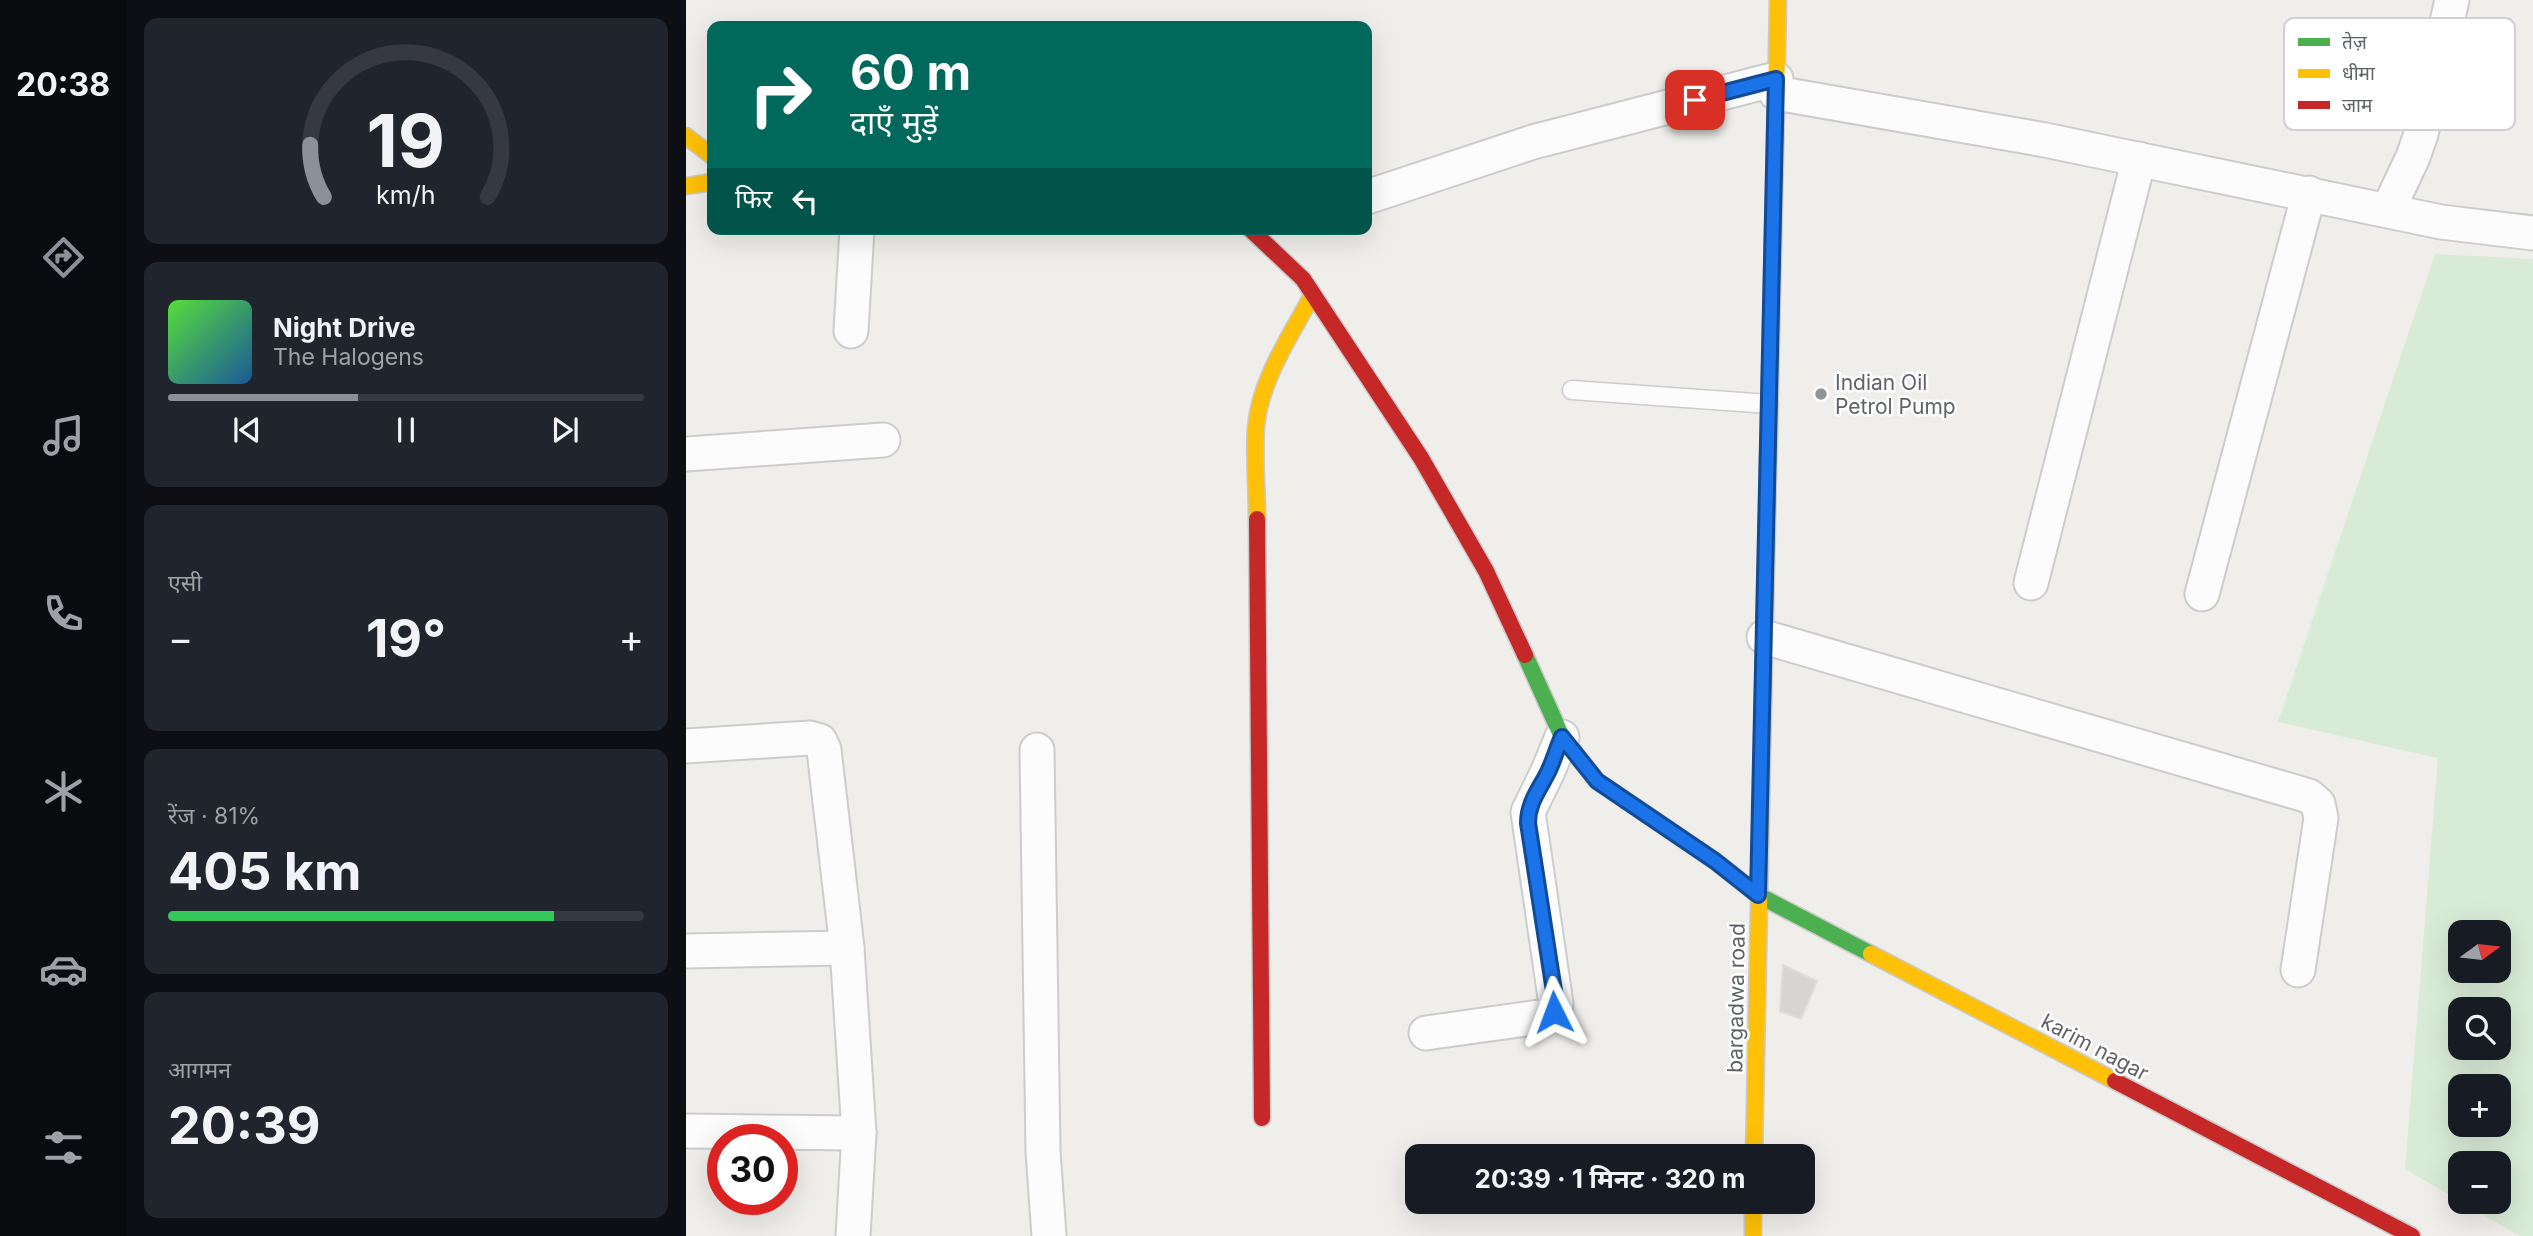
<!DOCTYPE html>
<html lang="hi">
<head>
<meta charset="utf-8">
<style>
  :root { --surface:#171b24; --page:#20242c; --text:#f1f3f6; --muted:#9ea1a6; --line:#363941; --accent:#8c9099 }
  body { margin:0; font-family:Inter,"Noto Sans Devanagari",sans-serif; background:var(--page); color:var(--text); height:100vh; display:flex; flex-direction:column; font-size:26px; white-space:nowrap }
  * { box-sizing:border-box; margin:0 }
  p { font-size:23px; color:var(--muted) }
  .icon { flex:none; width:38px; height:38px; fill:none; stroke:currentColor; stroke-width:2; stroke-linecap:round; stroke-linejoin:round }
  .map { position:relative; flex:1; overflow:hidden }
  .side { display:flex; flex-direction:column; gap:18px; padding:18px; background:#0d0f14; width:560px }
  .side>* { flex:none }
  .guide { position:absolute; left:21px; top:21px; width:665px; height:214px; border-radius:14px; box-shadow:0 7px 28px #0002; background:#00695c; color:#fff; overflow:hidden }
  .needle { width:46px; rotate:75deg }
  .fabs { position:absolute; left:1762px; top:920px; display:grid; gap:14px }
  .fabs a { display:grid; place-items:center; width:63px; height:63px; border-radius:14px; background:var(--surface); box-shadow:0 7px 28px #0002; font-size:35px }
  .speed { position:absolute; left:21px; top:1124px; display:flex; gap:14px; font-size:35px; font-weight:700; text-align:center }
  .speed>* { display:grid; place-content:center; width:91px; height:91px; border-radius:50%; background:var(--surface); box-shadow:0 7px 28px #0002; line-height:1 }
  .speed .limit { border:10px solid #d22; background:#fff; color:#111 }
  .pin { position:absolute; display:grid; place-items:center; width:60px; height:60px; color:#fff; margin:-30px; border-radius:14px; box-shadow:0 4px 10px #0006 }
  .me { position:absolute; width:77px; margin:-38px; rotate:357deg; stroke-linejoin:round; filter:drop-shadow(0 0 5px #0008) }
  .turn { display:flex; align-items:center; gap:24px; height:147px; padding:0 28px; font-size:32px }
  .turn .icon { width:91px; height:91px; stroke-width:2.5 }
  .turn b { display:block; font-size:49px; line-height:60px }
  .then { display:flex; align-items:center; height:66px; padding:0 28px; background:#0003; gap:14px; font-size:26px }
  .big { font-size:52px; font-weight:700; line-height:1.1 }
  .side .widget { flex:1; display:flex; flex-direction:column; justify-content:center; gap:10px; min-width:0; padding:0 24px; border-radius:14px; background:var(--page) }
  .side .dial { align-items:center; gap:0 }
  .dial svg { height:182px; overflow:visible; fill:none; stroke:var(--line); stroke-width:7; stroke-linecap:round; text-anchor:middle }
  .dial text { fill:var(--text); stroke:none }
  .song { display:flex; align-items:center; gap:21px }
  .cover { width:84px; height:84px; border-radius:10px; background:linear-gradient(135deg,hsl(110 70% 55%),hsl(210 70% 35%)) }
  .played { height:7px; border-radius:4px; background:linear-gradient(90deg,var(--accent) 40%,var(--line) 40%) }
  .keys { display:flex; justify-content:space-around; direction:ltr }
  .heat { display:flex; justify-content:space-between; align-items:center; font-size:38px; direction:ltr }
  .charge { height:10px; border-radius:5px; background:linear-gradient(90deg,#34c759 81%,var(--line) 0) }
  .trip { position:absolute; left:719px; top:1144px; width:410px; height:70px; border-radius:14px; background:var(--surface); box-shadow:0 7px 28px #0002; font-weight:700; line-height:70px; text-align:center }
  main { display:flex; flex:1; min-height:0 }
  .tab-bar { display:flex; flex-direction:column; width:126px; justify-content:space-around; align-items:center; background:#090b0e; color:var(--muted) }
  .tab-bar .icon { width:49px; height:49px }
  .tab-bar .active { color:var(--accent) }
  .tab-bar b { font-size:32px; color:var(--text) }
  .map>svg:first-child { display:block }
  .green { fill:#d8ebd6; fill-rule:evenodd }
  .building { fill:#d6d5d3; stroke:#deddd9; stroke-width:2 }
  .lines { fill:none; stroke-linecap:round; stroke-linejoin:round }
  .lane-casing { stroke:#cbcccc; stroke-width:21 }
  .street-casing { stroke:#cbcccc; stroke-width:37 }
  .fast-casing { stroke:#cacacb; stroke-width:19 }
  .slow-casing { stroke:#cacacb; stroke-width:19 }
  .jam-casing { stroke:#cacacb; stroke-width:19 }
  .lane { stroke:#fdfcfc; stroke-width:18 }
  .street { stroke:#fdfcfc; stroke-width:33 }
  .fast { stroke:#4caf50; stroke-width:16 }
  .slow { stroke:#ffc107; stroke-width:16 }
  .jam { stroke:#c62828; stroke-width:16 }
  .route-casing { stroke:#114b97; stroke-width:18 }
  .route { stroke:#1a73e8; stroke-width:12 }
  .poi-dot { fill:#919496; stroke:#fff; stroke-width:2.5 }
  .labels { text-anchor:middle; dominant-baseline:central; stroke-width:5; stroke-linejoin:round; paint-order:stroke }
  .poi-label { font-size:21px; fill:#5f6368; stroke:#fff; text-anchor:start }
  .street-label { font-size:21px; fill:#5f6368; stroke:#fff }
  .key { fill:#fff; stroke:#cfd0d2; stroke-width:2 }
  .key-label { font-size:19px; fill:#5f6368 }
</style>
</head>
<body>
<main>
<nav class="tab-bar">
<b>20:38</b>
<svg class="icon active" aria-label="directions" viewBox="0 0 24 24"><path d="M12 3l9 9-9 9-9-9zM9 14v-3h6M13 9l2 2-2 2"/></svg>
<svg class="icon" aria-label="music" viewBox="0 0 24 24"><path d="M9 18V5l10-2v13"/><circle cx="6" cy="18" r="3"/><circle cx="16" cy="16" r="3"/></svg>
<svg class="icon" aria-label="phone" viewBox="0 0 24 24"><path d="M5 4h4l2 5-3 2q2 4 5 5l2-3 5 2v4C11 20 4 13 5 4z"/></svg>
<svg class="icon" aria-label="climate" viewBox="0 0 24 24"><path d="M12 3v18M4 7l16 10M4 17L20 7"/></svg>
<svg class="icon" aria-label="car" viewBox="0 0 24 24"><path d="M5 17H2v-5l4-1 3-4h7l3 4 3 1v5h-3M9 17h6M6 11h13"/><circle cx="7" cy="17" r="2"/><circle cx="17" cy="17" r="2"/></svg>
<svg class="icon" aria-label="filters" viewBox="0 0 24 24"><path d="M4 7h16M4 17h16"/><circle cx="9" cy="7" r="2"/><circle cx="15" cy="17" r="2"/></svg>
</nav>
<section class="side">
<div class="widget dial"><svg viewBox="0 0 100 80">
<path d="M14 69A42 42 0 1 1 86 69"/>
<path d="M14 69A42 42 0 0 1 8 46" stroke="#8c9099"/>
<text x="50" y="56" font-size="32" font-weight="700">19</text>
<text x="50" y="72" font-size="11">km/h</text>
</svg></div>
<div class="widget">
<div class="song"><i class="cover"></i><div><b>Night Drive</b><p>The Halogens</p></div></div>
<div class="played"></div>
<div class="keys"><svg class="icon" aria-label="previous" viewBox="0 0 24 24"><path d="M18 5L8 12l10 7zM5 5v14"/></svg><svg class="icon" aria-label="pause" viewBox="0 0 24 24"><path d="M8 5v14M16 5v14"/></svg><svg class="icon" aria-label="next" viewBox="0 0 24 24"><path d="M6 5l10 7-10 7zM19 5v14"/></svg></div>
</div>
<div class="widget"><p>एसी</p>
<div class="heat"><a>−</a><b class="big">19°</b><a>+</a></div>
</div>
<div class="widget"><p>रेंज · 81%</p><b class="big">405 km</b><div class="charge"></div></div>
<div class="widget"><p>आगमन</p><b class="big">20:39</b></div>
</section>
<div class="map">
<svg width="1847" height="1236" viewBox="0 0 1847 1236">
  <rect width="100%" height="100%" fill="#efeeea"/>
  <path class="green" d="M1749 254 1847 259V1236H1833L1776 1202H1813V1164H1774V1201L1719 1169 1752 758 1592 722ZM1774 933H1813V971H1774ZM1774 1010H1813V1048H1774ZM1774 1087H1813V1125H1774Z"/>
  <polygon class="building" points="1097,965 1131,981 1115,1019 1094,1011"/>
  <g class="lines">
    <defs>
      <polyline id="lane" points="886,390 1083,404"/>
      <g id="street">
        <polyline points="1090,93 1359,140 1755,222 1847,233"/>
        <polyline points="681,197 847,142 1090,79"/>
        <polyline points="1702,210 1727,157 1735,134 1766,0"/>
        <polyline points="165,331 171,229"/>
        <polyline points="0,454 197,440"/>
        <polyline points="1345,583 1453,159"/>
        <polyline points="1516,594 1623,193"/>
        <polyline points="1078,637 1623,796 1632,804 1635,818 1612,970"/>
        <polyline points="0,746 124,738 134,741 138,750 161,948 173,1133 167,1236"/>
        <polyline points="351,750 357,1151 363,1236"/>
        <polyline points="0,951 161,948"/>
        <polyline points="740,1033 861,1016 868,1012 870,1004 842,812 862,771 876,737"/>
        <polyline points="0,1131 173,1133"/>
      </g>
      <g id="fast">
        <polyline points="839,655 876,737 911,781 1029,861 1072,895 1185,954"/>
        <polyline points="1077,703 1090,105"/>
      </g>
      <g id="slow">
        <polyline points="1090,105 1092,0"/>
        <polyline points="0,136 26,156"/>
        <polyline points="0,186 26,182"/>
        <path d="M571 519C571 488 568 457 570 427 574 380 605 335 627 294"/>
        <polyline points="1185,954 1429,1081"/>
        <polyline points="1068,1157 1077,703"/>
        <polyline points="1067,1202 1067,1236"/>
      </g>
      <g id="jam">
        <polyline points="564,229 617,279 735,458 800,571 839,655"/>
        <polyline points="571,519 576,1118"/>
        <polyline points="1429,1081 1726,1236"/>
      </g>
    </defs>
    <use href="#lane" class="lane-casing"/>
    <use href="#street" class="street-casing"/>
    <use href="#fast" class="fast-casing"/>
    <use href="#slow" class="slow-casing"/>
    <use href="#jam" class="jam-casing"/>
    <use href="#lane" class="lane"/>
    <use href="#street" class="street"/>
    <use href="#fast" class="fast"/>
    <use href="#slow" class="slow"/>
    <use href="#jam" class="jam"/>
  </g>
  <g class="lines">
    <defs>
      <path id="route" d="M868 1012 870 1004 842 823C842 802 854 789 863 770 868 759 871 748 876 737L911 781 1029 861 1072 895 1090 79 1009 100"/>
    </defs>
    <use href="#route" class="route-casing"/>
    <use href="#route" class="route"/>
  </g>
  <circle class="poi-dot" cx="1135" cy="394" r="7"/>
  <g class="labels">
    <g class="poi-label">
      <text x="1149" y="382">Indian Oil<tspan x="1149" dy="24">Petrol Pump</tspan></text>
    </g>
    <g class="street-label">
      <text transform="translate(1050 998) rotate(-89)">bargadwa road</text>
      <text transform="translate(1409 1047) rotate(28)">karim nagar</text>
    </g>
  </g>
  <rect x="1598" y="18" width="231" height="112" rx="10" class="key"/>
  <rect x="1612" y="38" width="32" height="8" fill="#4caf50"/>
  <rect x="1612" y="69" width="32" height="9" fill="#ffc107"/>
  <rect x="1612" y="101" width="32" height="8" fill="#c62828"/>
  <g class="key-label">
    <text x="1656" y="49">तेज़</text>
    <text x="1656" y="80">धीमा</text>
    <text x="1656" y="112">जाम</text>
  </g>
</svg>
<div class="fabs">
<a><svg class="needle" viewBox="-14 -14 28 28"><path d="M0-13l5 13h-10z" fill="#e53935"/><path d="M0 13l5-13h-10z" fill="#9ea1a6"/></svg></a>
<a><svg class="icon" aria-label="search" viewBox="0 0 24 24"><circle cx="10" cy="10" r="6"/><path d="M15 15l6 6"/></svg></a>
<a>+</a>
<a>−</a>
</div>
<div class="speed"><div class="limit">30</div></div>
<div class="pin" style="left:1009px;top:100px;background:#d93025"><svg class="icon" aria-label="arrive" viewBox="0 0 24 24"><path d="M6 21V4h12l-3 4 3 4H6"/></svg></div>
<svg class="me" style="left:868px;top:1012px" viewBox="-20 -20 40 40"><path d="M0-17L14 15 0 8-14 15z" fill="#1a73e8" stroke="#fff" stroke-width="4"/></svg>
<div class="trip">20:39 · 1 मिनट · 320 m</div>
<div class="guide">
<div class="turn"><svg class="icon" aria-label="right" viewBox="0 0 24 24"><path d="M7 20v-9h11M14 6l5 5-5 5"/></svg><div><b>60 m</b>दाएँ मुड़ें</div></div>
<div class="then">फिर<svg class="icon" aria-label="left" viewBox="0 0 24 24"><path d="M17 20v-9H6M10 6l-5 5 5 5"/></svg></div>
</div>
</div>
</main>
</body>
</html>
